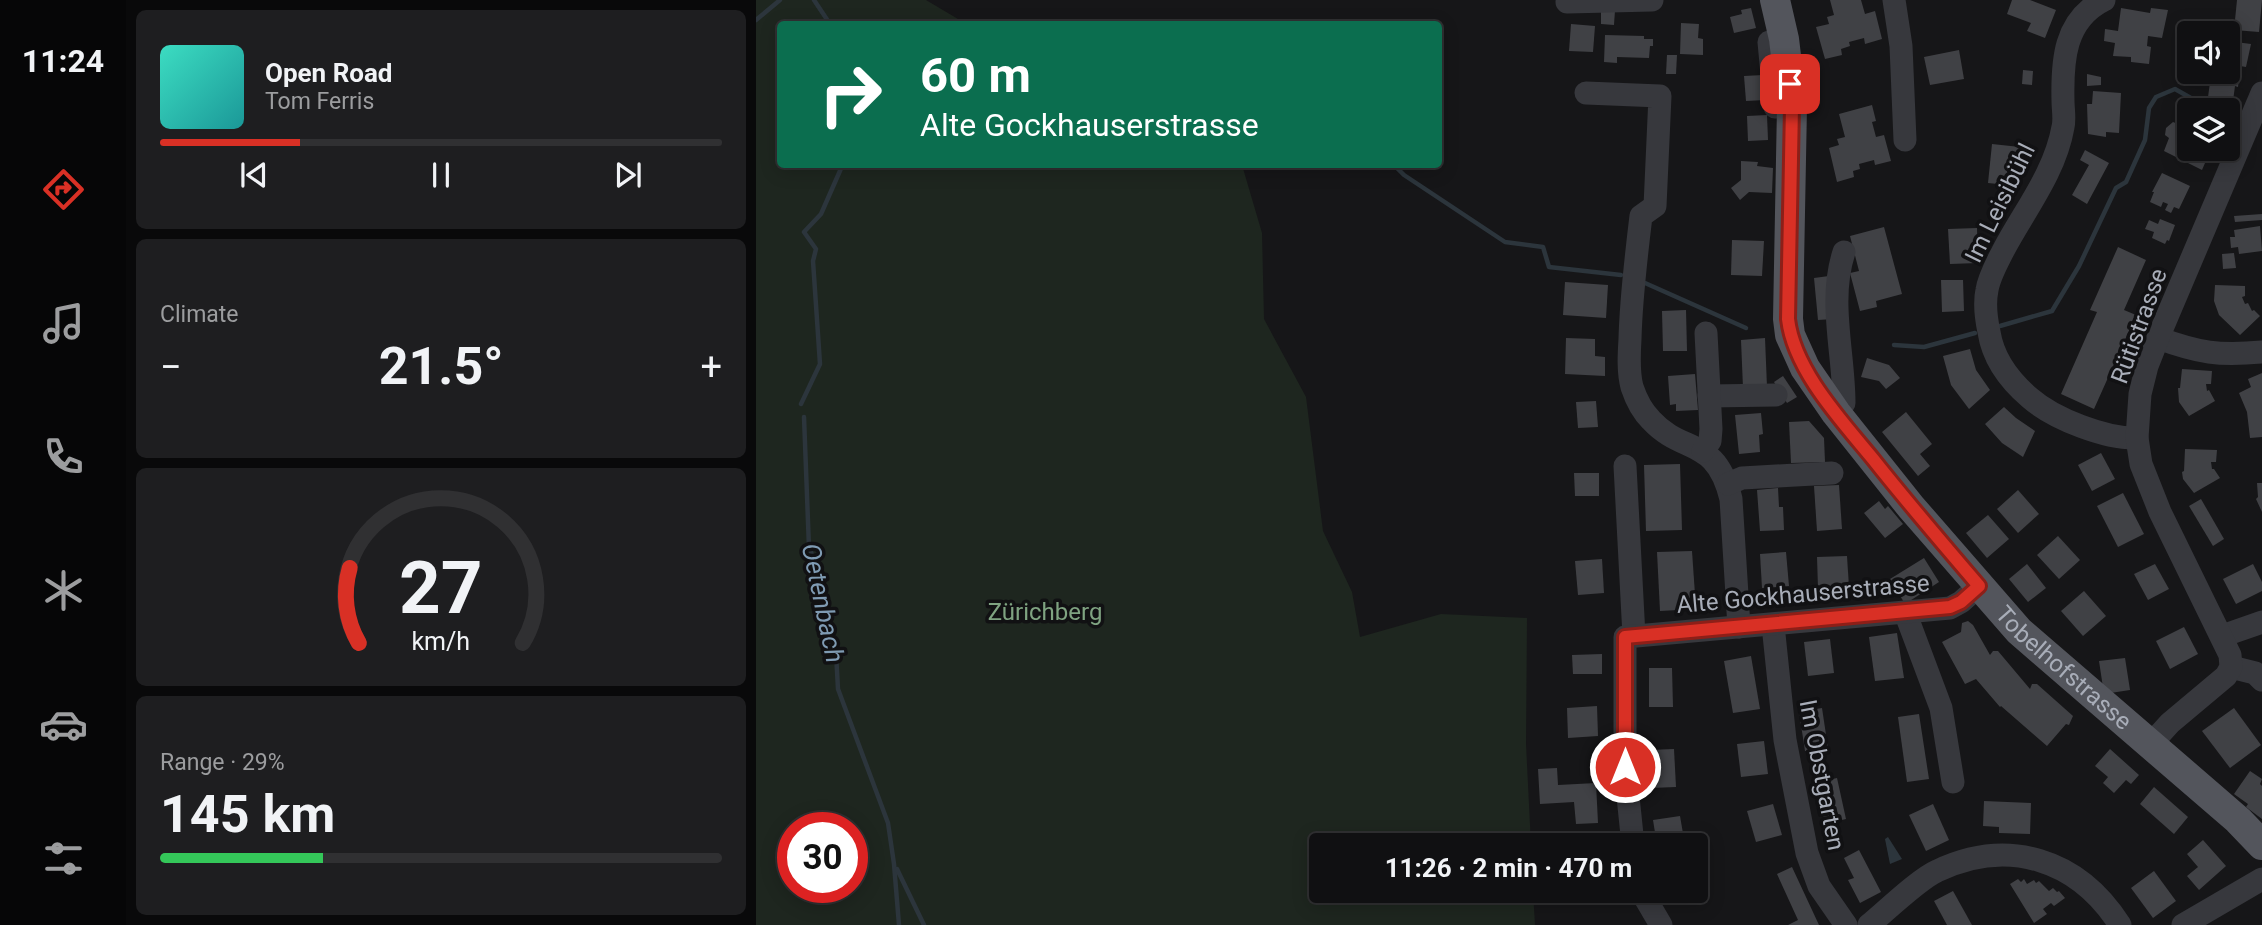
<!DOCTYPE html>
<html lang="en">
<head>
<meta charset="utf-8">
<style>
  :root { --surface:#101012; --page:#1e1e20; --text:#f1f3f6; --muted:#9c9d9f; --line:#303032; --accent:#d93025 }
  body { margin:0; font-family:Roboto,sans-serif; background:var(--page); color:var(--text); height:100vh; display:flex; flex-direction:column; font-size:26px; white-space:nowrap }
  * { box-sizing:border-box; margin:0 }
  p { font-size:23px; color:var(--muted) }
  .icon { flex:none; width:38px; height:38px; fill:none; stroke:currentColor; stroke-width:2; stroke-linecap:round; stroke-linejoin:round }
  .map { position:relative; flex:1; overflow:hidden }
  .side { display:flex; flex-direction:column; gap:10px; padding:10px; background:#09090a; width:630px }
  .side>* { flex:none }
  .guide { position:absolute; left:21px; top:21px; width:665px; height:147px; border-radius:7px; box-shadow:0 4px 18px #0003,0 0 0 2px var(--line); background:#0b6e4f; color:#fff; overflow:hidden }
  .fabs { position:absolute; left:1421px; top:21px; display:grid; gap:14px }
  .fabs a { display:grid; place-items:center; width:63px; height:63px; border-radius:7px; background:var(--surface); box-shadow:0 4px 18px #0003,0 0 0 2px var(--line); font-size:35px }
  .speed { position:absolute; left:21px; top:812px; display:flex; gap:14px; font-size:35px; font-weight:700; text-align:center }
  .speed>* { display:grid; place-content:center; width:91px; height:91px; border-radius:50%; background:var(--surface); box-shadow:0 4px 18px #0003,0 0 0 2px var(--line); line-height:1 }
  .speed .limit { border:10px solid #d22; background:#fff; color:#111 }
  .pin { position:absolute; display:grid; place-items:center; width:60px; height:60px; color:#fff; margin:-30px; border-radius:14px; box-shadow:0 4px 10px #0006 }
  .me { position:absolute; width:77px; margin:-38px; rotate:0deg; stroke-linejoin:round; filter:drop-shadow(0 0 5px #0008) }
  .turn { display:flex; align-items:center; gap:24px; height:147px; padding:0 28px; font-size:32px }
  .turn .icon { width:91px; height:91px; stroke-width:2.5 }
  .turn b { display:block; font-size:49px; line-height:60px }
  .big { font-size:52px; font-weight:700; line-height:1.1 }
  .side .tile { flex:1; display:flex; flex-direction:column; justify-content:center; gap:10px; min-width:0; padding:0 24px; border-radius:10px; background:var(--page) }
  .side .dial { align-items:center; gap:0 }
  .dial svg { height:182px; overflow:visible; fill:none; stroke:var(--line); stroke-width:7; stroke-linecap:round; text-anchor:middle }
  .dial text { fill:var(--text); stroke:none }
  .song { display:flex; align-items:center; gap:21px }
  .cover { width:84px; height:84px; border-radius:10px; background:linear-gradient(135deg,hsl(170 70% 55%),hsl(180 70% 35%)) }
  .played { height:7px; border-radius:4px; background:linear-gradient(90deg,var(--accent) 25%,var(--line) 25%) }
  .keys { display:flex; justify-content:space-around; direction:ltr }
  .heat { display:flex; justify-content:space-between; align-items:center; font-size:38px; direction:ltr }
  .charge { height:10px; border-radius:5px; background:linear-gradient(90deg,#34c759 29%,var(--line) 0) }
  .trip { position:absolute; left:553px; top:833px; width:399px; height:70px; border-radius:7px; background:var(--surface); box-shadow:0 4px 18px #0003,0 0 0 2px var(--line); font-weight:700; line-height:70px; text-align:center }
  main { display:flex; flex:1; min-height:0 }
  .menu { display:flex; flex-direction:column; width:126px; justify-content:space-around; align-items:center; background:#060607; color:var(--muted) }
  .menu .icon { width:49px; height:49px }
  .menu .on { color:var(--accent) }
  .menu b { font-size:32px; color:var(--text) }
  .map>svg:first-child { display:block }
  .green { fill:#1e261f; fill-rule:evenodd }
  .water { fill:#2c353c }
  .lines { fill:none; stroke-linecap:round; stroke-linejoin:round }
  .stream { stroke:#2c353c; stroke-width:4.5 }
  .building { fill:#404145 }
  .minor { stroke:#37383d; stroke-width:23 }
  .major { stroke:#53555c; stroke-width:30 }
  .route-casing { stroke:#8d1f18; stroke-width:18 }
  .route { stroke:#d93025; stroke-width:12 }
  .labels { text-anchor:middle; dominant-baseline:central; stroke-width:7; stroke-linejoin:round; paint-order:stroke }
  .street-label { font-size:24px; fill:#a8adb8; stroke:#111113 }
  .park-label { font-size:24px; fill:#7fa381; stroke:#111113 }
  .water-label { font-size:26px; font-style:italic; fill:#7f9bb3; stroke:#111113 }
</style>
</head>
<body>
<main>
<nav class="menu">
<b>11:24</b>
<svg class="icon on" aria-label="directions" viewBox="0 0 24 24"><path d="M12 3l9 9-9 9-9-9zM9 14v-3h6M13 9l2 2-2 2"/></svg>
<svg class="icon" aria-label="music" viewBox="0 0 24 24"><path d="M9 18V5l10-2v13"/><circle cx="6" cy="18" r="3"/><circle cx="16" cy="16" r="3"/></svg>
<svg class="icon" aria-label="phone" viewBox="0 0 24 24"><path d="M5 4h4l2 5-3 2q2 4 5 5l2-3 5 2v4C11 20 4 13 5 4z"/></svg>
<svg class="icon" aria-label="climate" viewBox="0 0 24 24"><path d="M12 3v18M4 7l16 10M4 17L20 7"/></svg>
<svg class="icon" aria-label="car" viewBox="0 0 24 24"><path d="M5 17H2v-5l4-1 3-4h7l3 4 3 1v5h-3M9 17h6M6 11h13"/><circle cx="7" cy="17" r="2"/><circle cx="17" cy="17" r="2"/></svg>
<svg class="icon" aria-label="filters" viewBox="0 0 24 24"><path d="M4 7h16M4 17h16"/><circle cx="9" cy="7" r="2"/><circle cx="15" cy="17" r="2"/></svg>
</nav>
<section class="side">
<div class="tile">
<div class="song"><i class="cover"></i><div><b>Open Road</b><p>Tom Ferris</p></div></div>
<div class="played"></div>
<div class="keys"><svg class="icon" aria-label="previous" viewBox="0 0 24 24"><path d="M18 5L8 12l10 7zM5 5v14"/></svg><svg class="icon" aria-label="pause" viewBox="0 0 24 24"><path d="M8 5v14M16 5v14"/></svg><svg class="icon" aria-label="next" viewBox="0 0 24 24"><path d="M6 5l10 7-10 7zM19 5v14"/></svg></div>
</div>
<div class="tile"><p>Climate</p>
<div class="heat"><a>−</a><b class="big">21.5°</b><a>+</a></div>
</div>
<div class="tile dial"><svg viewBox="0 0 100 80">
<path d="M14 69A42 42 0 1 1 86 69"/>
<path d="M14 69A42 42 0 0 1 10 36" stroke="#d93025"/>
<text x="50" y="56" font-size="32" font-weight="700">27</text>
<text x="50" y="72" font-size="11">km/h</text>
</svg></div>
<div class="tile"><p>Range · 29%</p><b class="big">145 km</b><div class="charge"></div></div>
</section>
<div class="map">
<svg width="1506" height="925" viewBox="0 0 1506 925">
  <rect width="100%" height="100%" fill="#161618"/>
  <path class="green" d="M0 0H170L202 19 220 24H24V164L486 165 506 233 508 319 550 397 567 531 596 592 604 637 685 614 771 618 770 744 775 845H565V891H777L779 925H0ZM37 828H96V887H37Z"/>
  <polygon class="water" points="1132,837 1146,859 1134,864 1129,839"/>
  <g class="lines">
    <g class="stream">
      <polyline points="58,0 74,24"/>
      <polyline points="0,20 24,0"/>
      <polyline points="1472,124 1481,125"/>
      <polyline points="637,164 648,175 749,242 787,247 793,267 865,275"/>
      <polyline points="889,283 990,328"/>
      <polyline points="1244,326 1296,311 1323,266 1360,188 1370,182 1389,140 1393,108 1400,97 1419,89 1456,110"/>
      <polyline points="1138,345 1168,347 1219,333"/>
      <polyline points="45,404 64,364 57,261 60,249 48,232 65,214 87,164"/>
      <polyline points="48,417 53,548 65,574 68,629 80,653 82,689 132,823 138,864 143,925"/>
      <polyline points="141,869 168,925"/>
    </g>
  </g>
  <g class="building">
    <polygon points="1074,0 1105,0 1109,14 1119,11 1126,39 1109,44 1108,38 1093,42 1094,46 1085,49 1086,55 1069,59 1060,27 1073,24 1071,17 1078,15"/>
    <polygon points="1256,0 1274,0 1300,10 1289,38 1271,31 1275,23 1251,14"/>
    <polygon points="1481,0 1506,0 1503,32 1478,30"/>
    <polygon points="995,8 1000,28 978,33 974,17 986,14 985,10"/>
    <polygon points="1365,8 1394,13 1395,8 1412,10 1406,38 1392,36 1391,46 1395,47 1393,64 1375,62 1375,57 1357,56 1359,43 1348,41 1349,29 1362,31"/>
    <polygon points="845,9 859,10 858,25 845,24"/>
    <polygon points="925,23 943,24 942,38 947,39 947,55 924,54"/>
    <polygon points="815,24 839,26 837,52 813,51"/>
    <polygon points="849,35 888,36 888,39 897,39 897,46 894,46 893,58 861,57 861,63 848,62"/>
    <polygon points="1472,41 1495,44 1490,67 1472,64"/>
    <polygon points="1203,50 1208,79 1174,85 1168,57"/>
    <polygon points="911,55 921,55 920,74 910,74"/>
    <polygon points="1267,70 1277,71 1276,85 1266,84"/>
    <polygon points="1331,74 1345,77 1345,85 1331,86"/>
    <polygon points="1007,75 1009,100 990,101 988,76"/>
    <polygon points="1455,75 1483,78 1482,87 1479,86 1477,101 1452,97"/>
    <polygon points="1337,91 1365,93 1363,133 1350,132 1350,137 1332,134 1331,104 1336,104"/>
    <polygon points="1116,105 1120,121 1116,122 1120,137 1128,135 1135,161 1119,165 1118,160 1103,164 1104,169 1097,171 1098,177 1081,182 1073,148 1083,145 1081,139 1089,137 1083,114"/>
    <polygon points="1429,110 1433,112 1433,149 1451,149 1446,160 1449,163 1446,170 1408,151 1413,138 1409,135 1410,128 1417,122 1422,124"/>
    <polygon points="1011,115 1012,140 992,141 991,116"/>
    <polygon points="1236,144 1264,147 1261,186 1232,183"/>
    <polygon points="1329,150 1353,163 1331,204 1316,195 1333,165 1324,160"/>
    <polygon points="985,161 1002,162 1001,166 1017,168 1016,193 993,192 984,200 975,188 985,180"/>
    <polygon points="1406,173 1434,186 1423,209 1418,207 1415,213 1409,210 1412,204 1407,202 1405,207 1394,202 1398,192 1396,192"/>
    <polygon points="1506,214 1506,220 1479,222 1478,216"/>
    <polygon points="1404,219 1419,225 1413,241 1411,240 1409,244 1396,238 1398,232 1389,229 1393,220 1402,224"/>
    <polygon points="1504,226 1506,251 1483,254 1482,247 1475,248 1474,237 1479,237 1478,230"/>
    <polygon points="1128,227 1146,294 1120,301 1121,307 1104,311 1094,273 1103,271 1094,236"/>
    <polygon points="1221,228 1222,263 1194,264 1192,229"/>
    <polygon points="976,240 1008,241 1006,276 975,275"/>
    <polygon points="1362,247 1390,260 1368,310 1380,315 1338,409 1305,394 1341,312 1334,310"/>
    <polygon points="1478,253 1480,268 1467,269 1466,254"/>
    <polygon points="1073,276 1077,319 1062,320 1058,278"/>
    <polygon points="1185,280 1207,280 1208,311 1186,312"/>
    <polygon points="809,282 852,285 850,318 807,315"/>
    <polygon points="1459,285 1489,286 1489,296 1486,297 1489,304 1492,303 1496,311 1498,310 1504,316 1484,335 1463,315 1458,301"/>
    <polygon points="930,310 931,351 907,351 906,311"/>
    <polygon points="810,338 839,339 839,356 849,357 849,376 809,374"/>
    <polygon points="1009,338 1011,387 987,388 985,340"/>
    <polygon points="1214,349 1220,370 1234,390 1213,409 1195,385 1187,356"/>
    <polygon points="1111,358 1133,365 1144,378 1130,389 1123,381 1105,377"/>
    <polygon points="1426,369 1456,371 1455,384 1450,384 1451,391 1453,390 1459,401 1433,416 1423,402 1422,388 1424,388"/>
    <polygon points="1506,373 1506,437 1494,438 1491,412 1483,393 1495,387 1492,379"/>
    <polygon points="939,374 942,410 920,411 920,404 914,405 912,376"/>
    <polygon points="1027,376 1041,397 1031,403 1018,382"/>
    <polygon points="840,401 842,427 822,428 820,402"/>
    <polygon points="1248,407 1260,418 1279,431 1267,457 1246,443 1229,424"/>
    <polygon points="1150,412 1176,444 1164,454 1174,466 1162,476 1126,432"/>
    <polygon points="1005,413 1007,434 1003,435 1004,452 983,454 979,415"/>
    <polygon points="1053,421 1068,438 1069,462 1035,463 1033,422"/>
    <polygon points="1429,449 1461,450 1460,462 1455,462 1456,469 1458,469 1464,478 1438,493 1427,479 1426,472 1428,471"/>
    <polygon points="1345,453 1359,479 1336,491 1322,465"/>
    <polygon points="924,464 926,530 890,531 888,465"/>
    <polygon points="818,473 843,473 843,496 819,496"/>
    <polygon points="1501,483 1506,483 1506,512 1500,499 1502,497"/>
    <polygon points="1083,485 1086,529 1061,531 1058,486"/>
    <polygon points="1022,488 1023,507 1027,507 1028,530 1004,531 1001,490"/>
    <polygon points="1262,490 1283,514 1262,533 1241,509"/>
    <polygon points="1367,493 1388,534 1362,547 1341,506"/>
    <polygon points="1445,499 1468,539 1457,546 1433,506"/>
    <polygon points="1123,501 1129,509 1132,506 1147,524 1129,538 1108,513"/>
    <polygon points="1232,515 1253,539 1231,558 1210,533"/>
    <polygon points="1302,536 1324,560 1303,579 1281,555"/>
    <polygon points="936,551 940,609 904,611 901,552"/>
    <polygon points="1030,552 1033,586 1006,588 1004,554"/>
    <polygon points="1091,556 1093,587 1062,589 1061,557"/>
    <polygon points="1168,558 1183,582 1149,604 1134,579"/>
    <polygon points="846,559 848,593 822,595 819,561"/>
    <polygon points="1271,564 1290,588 1272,602 1253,579"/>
    <polygon points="1399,564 1413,589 1392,600 1378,574"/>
    <polygon points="1497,564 1506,582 1506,591 1480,604 1467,579"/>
    <polygon points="1328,591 1350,616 1327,636 1305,611"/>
    <polygon points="1212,621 1217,625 1234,655 1237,651 1242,651 1274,689 1276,684 1281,684 1317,716 1313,725 1310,724 1291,746 1245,706 1244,707 1220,679 1209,684 1186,642 1205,632 1206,623"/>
    <polygon points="1428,627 1442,654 1414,669 1400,641"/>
    <polygon points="1141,633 1148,678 1119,681 1113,637"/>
    <polygon points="1074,639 1078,673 1052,676 1048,642"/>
    <polygon points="846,654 846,674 817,674 816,655"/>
    <polygon points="995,656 1004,709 977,713 968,661"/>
    <polygon points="1369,658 1374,690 1348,694 1343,661"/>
    <polygon points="893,668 916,668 917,707 893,707"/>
    <polygon points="841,706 842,736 812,738 811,708"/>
    <polygon points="1066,708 1072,748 1049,751 1043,712"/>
    <polygon points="1478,708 1505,745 1474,768 1446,731"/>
    <polygon points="1163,714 1173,779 1151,782 1142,717"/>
    <polygon points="1008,741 1012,774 985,777 981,744"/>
    <polygon points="918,749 920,787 895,788 893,750"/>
    <polygon points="1354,749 1383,775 1375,784 1370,780 1358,793 1347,783 1352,777 1339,766"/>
    <polygon points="801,768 802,785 840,783 842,823 820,824 818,802 784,804 782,769"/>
    <polygon points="1494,771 1506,779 1504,784 1506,786 1506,819 1490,807 1492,804 1478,794"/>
    <polygon points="1081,778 1090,819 1069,824 1059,783"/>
    <polygon points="1398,787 1432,817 1418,834 1384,804"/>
    <polygon points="1228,801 1275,803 1274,834 1243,833 1243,827 1227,826"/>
    <polygon points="1017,804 1026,835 1000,842 991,811"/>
    <polygon points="1177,804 1193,840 1170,851 1153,815"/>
    <polygon points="924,816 929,845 901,845 897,820"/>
    <polygon points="1447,840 1470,866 1443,890 1431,876 1442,867 1431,854"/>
    <polygon points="1103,850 1125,892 1104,903 1092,880 1098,878 1088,858"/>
    <polygon points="1036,867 1063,925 1032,925 1042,920 1021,874"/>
    <polygon points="1398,871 1420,901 1397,918 1375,888"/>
    <polygon points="1262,879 1265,882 1268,879 1271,884 1278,880 1280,883 1283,881 1293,891 1297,888 1301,892 1303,891 1309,898 1298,906 1295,903 1287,909 1291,914 1278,923 1254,884"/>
    <polygon points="1197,891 1216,925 1191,925 1178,901"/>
  </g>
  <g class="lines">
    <g class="minor">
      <polyline points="1138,0 1145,46 1149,140"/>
      <path d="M1348 0C1308 20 1306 61 1307 101 1307 109 1309 119 1307 127 1299 173 1268 211 1247 251 1241 263 1233 277 1231 290 1228 304 1230 318 1233 332 1237 358 1254 381 1274 398 1298 419 1350 439 1381 438"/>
      <polyline points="811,2 896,0"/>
      <polyline points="1028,39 1013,42 1019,107 1036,106"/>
      <path d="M830 93 904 96 899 206 885 216C880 257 875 298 874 339 873 355 872 372 876 387 880 399 886 411 895 420 927 455 960 436 975 499L983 627"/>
      <path d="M1402 338C1443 353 1463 356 1506 352"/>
      <polyline points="953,396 1020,395"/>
      <path d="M1080 413 1088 403C1088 353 1072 301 1088 252"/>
      <polyline points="947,451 954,441 955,429 950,333"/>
      <polyline points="869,466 878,636"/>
      <polyline points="972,484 986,478 1076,473"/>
      <polyline points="1149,612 1185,708 1197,782"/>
      <polyline points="1017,625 1029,740 1051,853 1063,886 1090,925"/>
      <polyline points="1466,636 1506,622"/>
      <polyline points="1475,667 1499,673 1506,680"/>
      <polyline points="1394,745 1414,723 1470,676 1475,667 1474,655 1404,512 1385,464 1381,438 1384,394 1391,366 1402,338 1506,93"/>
      <polyline points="877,845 869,767 869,637 1194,608 1205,602 1223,586"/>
      <polyline points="885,891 905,925"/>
      <path d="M1113 925C1130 911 1163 879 1181 871 1252 837 1322 859 1364 925"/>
      <polyline points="1427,925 1506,879"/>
    </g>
    <path class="major" id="s1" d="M1019 0 1028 39 1036 106 1032 319 1034 335 1049 368 1080 413 1155 507 1263 631 1482 820 1506 845"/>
  </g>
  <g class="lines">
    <defs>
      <path id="route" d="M869 767V637L1194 607 1205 602 1223 586C1187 544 1151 502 1117 459 1085 420 1038 370 1032 319L1036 106 1034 84"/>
    </defs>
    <use href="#route" class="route-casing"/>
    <use href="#route" class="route"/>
  </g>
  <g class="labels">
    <g class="street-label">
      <text transform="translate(1244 203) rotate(-64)">Im Leisibühl</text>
      <text transform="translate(1383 326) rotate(-70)">Rütistrasse</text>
      <text transform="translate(1047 594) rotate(-5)">Alte Gockhauserstrasse</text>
      <text stroke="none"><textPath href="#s1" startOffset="770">Tobelhofstrasse</textPath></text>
      <text transform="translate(1066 775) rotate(79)">Im Obstgarten</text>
    </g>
    <g class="park-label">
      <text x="289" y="612">Zürichberg</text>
    </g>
    <g class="water-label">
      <text transform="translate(67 603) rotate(78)">Oetenbach</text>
    </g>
  </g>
</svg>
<div class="fabs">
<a><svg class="icon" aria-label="sound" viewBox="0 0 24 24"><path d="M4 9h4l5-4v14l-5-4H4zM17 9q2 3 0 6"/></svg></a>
<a><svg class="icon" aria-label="layers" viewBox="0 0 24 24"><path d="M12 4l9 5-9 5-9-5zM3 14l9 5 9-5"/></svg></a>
</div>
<div class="speed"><div class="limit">30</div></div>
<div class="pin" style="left:1034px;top:84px;background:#d93025"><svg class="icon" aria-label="arrive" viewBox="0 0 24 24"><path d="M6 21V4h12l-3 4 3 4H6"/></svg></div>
<svg class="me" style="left:869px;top:767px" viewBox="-20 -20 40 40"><circle r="17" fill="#d93025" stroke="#fff" stroke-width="3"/><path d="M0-11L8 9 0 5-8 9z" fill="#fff"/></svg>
<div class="trip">11:26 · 2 min · 470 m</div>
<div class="guide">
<div class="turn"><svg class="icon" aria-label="right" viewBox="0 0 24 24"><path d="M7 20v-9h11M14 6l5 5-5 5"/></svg><div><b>60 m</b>Alte Gockhauserstrasse</div></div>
</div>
</div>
</main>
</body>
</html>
